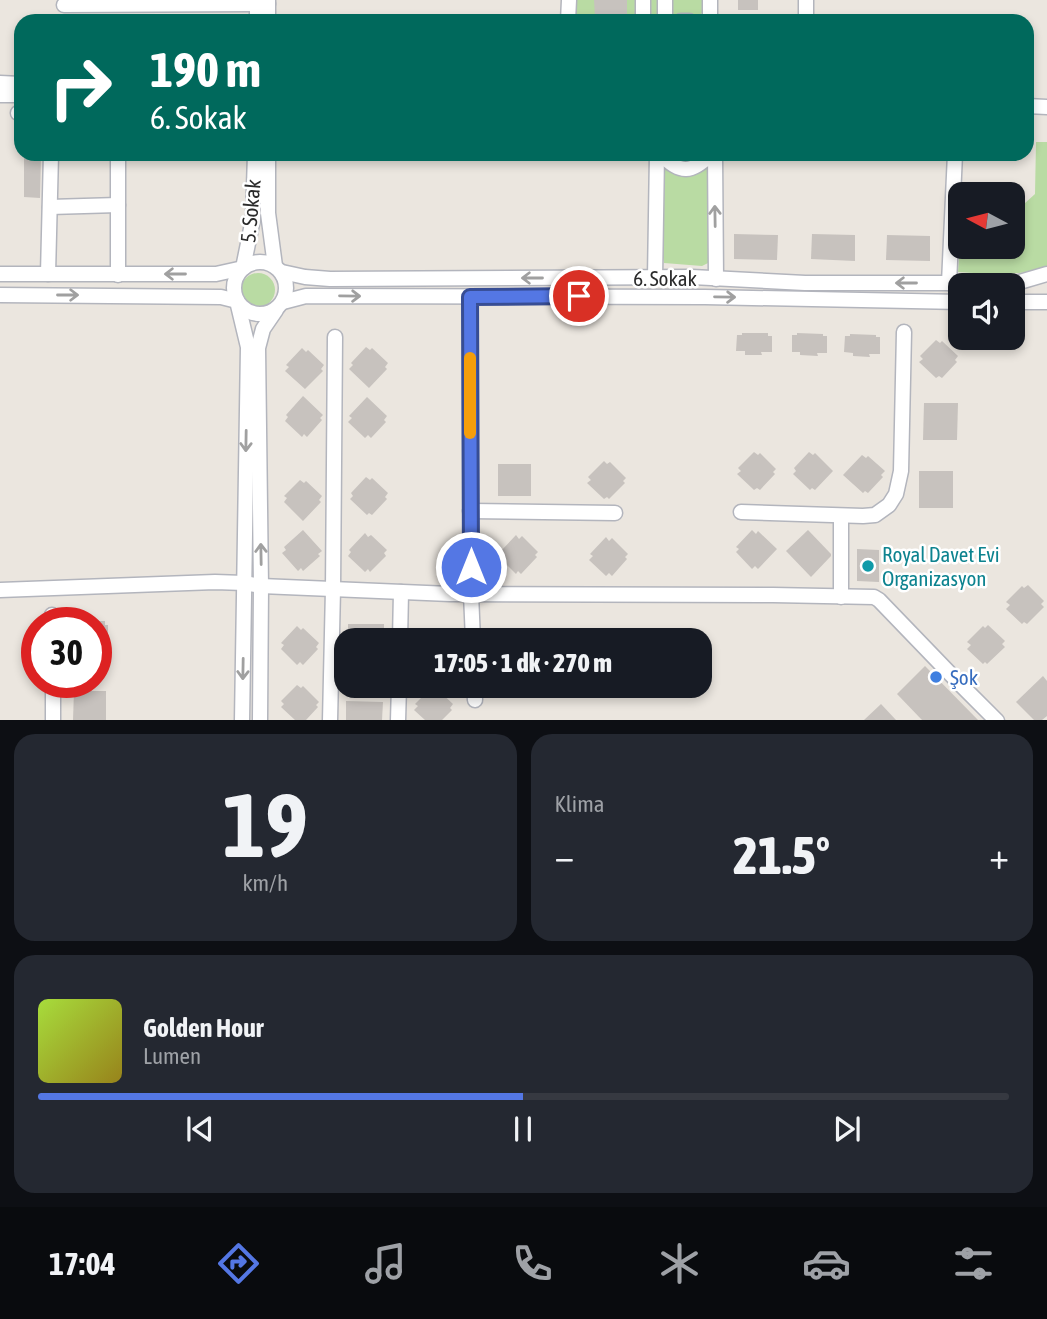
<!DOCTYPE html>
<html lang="tr">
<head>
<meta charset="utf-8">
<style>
  :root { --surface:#171b24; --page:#242831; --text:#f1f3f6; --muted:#9ea1a6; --line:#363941; --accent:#5477e4 }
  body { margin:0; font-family:"Asap Condensed",sans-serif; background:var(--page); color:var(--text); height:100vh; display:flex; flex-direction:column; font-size:26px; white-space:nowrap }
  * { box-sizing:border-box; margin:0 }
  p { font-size:23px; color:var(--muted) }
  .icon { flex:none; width:38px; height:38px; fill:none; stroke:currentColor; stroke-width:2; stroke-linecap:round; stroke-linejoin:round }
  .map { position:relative; height:720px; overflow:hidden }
  .details { display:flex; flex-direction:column; gap:14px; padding:14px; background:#0d0f14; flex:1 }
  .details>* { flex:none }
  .hud { position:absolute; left:14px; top:14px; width:1020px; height:147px; border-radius:21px; box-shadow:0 4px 10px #0003; background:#00695c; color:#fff; overflow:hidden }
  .needle { width:46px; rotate:277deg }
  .fabs { position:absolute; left:948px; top:182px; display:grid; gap:14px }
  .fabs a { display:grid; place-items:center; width:77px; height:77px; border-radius:14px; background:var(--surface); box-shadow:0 4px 10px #0003; font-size:35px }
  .speed { position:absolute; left:21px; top:607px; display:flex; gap:14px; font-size:35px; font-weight:700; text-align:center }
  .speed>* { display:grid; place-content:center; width:91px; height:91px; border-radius:50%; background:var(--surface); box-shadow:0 4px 10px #0003; line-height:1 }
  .speed .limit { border:10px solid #d22; background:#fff; color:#111 }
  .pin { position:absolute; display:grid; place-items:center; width:60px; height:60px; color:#fff; margin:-30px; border:4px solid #fff; border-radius:50%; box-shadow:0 2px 7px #0007 }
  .me { position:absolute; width:77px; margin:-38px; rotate:0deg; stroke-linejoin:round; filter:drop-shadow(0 0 5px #0008) }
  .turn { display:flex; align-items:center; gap:24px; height:147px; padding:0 21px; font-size:32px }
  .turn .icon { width:91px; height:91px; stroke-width:2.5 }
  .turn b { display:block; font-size:49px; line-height:60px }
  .big { font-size:52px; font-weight:800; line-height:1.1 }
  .details .card { flex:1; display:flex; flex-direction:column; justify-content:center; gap:10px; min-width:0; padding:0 24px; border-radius:21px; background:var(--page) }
  .details .dial { align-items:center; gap:0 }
  .dial b { font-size:91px; line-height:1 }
  .song { display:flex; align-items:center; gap:21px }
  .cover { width:84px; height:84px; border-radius:10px; background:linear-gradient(135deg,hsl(80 70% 55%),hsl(50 70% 35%)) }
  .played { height:7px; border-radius:4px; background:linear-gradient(90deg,var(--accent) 50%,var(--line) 50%) }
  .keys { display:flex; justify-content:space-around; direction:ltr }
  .heat { display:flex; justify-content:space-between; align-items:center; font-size:38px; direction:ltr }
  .details .tiles { flex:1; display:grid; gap:14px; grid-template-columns:1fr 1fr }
  .card:last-child { grid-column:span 2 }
  .trip { position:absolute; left:334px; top:628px; width:378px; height:70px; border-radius:21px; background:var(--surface); box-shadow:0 4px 10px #0003; font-weight:800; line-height:70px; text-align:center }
  .dock { display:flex; height:112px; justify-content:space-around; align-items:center; background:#090b0e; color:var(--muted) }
  .dock .icon { width:49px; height:49px }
  .dock .current { color:var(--accent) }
  .dock b { font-size:32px; color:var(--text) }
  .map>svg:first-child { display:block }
  .green { fill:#b9dba3 }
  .building { fill:#c7c2be }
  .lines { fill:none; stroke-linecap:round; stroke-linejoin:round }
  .minor-casing { stroke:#b3b5bd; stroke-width:17 }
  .minor { stroke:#fff; stroke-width:14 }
  .oneway { stroke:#a0a0a0 }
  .route-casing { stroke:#374d94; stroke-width:18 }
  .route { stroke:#5477e4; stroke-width:12 }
  .slow { stroke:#f59e0b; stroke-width:12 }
  .culture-dot { fill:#0f9aa8; stroke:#fff; stroke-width:2.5 }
  .shop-dot { fill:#3f7fe0; stroke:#fff; stroke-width:2.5 }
  .labels { text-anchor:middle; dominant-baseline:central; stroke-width:5; stroke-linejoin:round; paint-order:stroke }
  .street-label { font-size:21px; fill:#2b2b2b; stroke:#fff }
  .culture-label { font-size:21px; fill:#0d838f; stroke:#fff; text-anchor:start }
  .shop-label { font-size:21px; fill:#366cbe; stroke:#fff; text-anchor:start }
</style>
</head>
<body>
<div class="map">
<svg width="1047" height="721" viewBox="0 0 1047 721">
  <rect width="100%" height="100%" fill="#ebe6df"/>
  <g class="green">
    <rect x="573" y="0" width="85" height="21"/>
    <path d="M669 0H705V12C697 17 678 17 670 13Z"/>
    <path d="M1036 142H1047V267C1016 277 990 274 958 272L961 231V247H1013V214L1035 194Z"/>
    <path d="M664 168C678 176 691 176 706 168L708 169V263L702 266 664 263 663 257Z"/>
    <circle cx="258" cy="290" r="17"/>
  </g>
  <g class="building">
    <polygon points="594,0 627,0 627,17 595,17"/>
    <rect x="738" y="0" width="20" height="10"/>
    <polygon points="24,154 39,154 39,156 41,155 40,198 24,197"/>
    <polygon points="734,234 778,235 777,260 734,259"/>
    <polygon points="812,234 855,235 855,261 811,259"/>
    <polygon points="887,235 930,236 930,261 886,260"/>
    <polygon points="742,333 768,333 768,336 772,336 772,352 761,352 762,355 745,355 745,351 736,351 737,335 742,335"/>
    <polygon points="797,333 823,334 823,336 827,336 827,353 817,353 818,356 800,355 800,352 792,352 792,335 797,335"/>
    <polygon points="850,334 876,335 876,337 880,337 880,354 869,354 870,357 853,356 853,353 844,352 845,336 850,336"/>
    <polygon points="936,340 940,343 942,341 958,356 955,360 957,362 942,378 939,376 936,378 919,362 923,359 920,356"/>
    <polygon points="366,347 370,350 372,348 388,363 385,367 387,369 369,388 349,369 353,365 351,363"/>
    <polygon points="302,348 306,352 308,350 324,365 321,369 323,371 305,389 285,371 289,367 286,365"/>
    <polygon points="303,396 323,415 320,418 322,420 307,437 304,434 302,437 285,421 288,417 286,415"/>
    <polygon points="367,397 387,416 384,420 386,422 371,438 368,435 365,438 348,422 352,418 349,416"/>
    <polygon points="924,403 958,403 957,440 923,440"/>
    <polygon points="754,452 758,455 760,453 776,469 773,472 775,474 760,490 757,488 754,490 737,474 741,471 738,468"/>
    <polygon points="809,452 813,455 815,453 833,471 815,490 812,488 810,490 793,474 796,471 794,468"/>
    <polygon points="862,455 866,458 868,456 885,471 881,475 883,477 868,493 865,491 863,493 843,475"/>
    <polygon points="604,461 607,464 610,462 626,478 623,481 625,483 609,499 607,497 604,499 587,483 591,480 588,477"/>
    <rect x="498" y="464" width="33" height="32"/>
    <rect x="919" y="471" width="34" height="37"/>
    <polygon points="366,477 370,480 372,478 388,493 385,497 387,499 372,515 369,513 367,515 350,499 353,496 351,493"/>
    <polygon points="300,480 304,483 306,481 322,496 319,500 321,502 303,521 284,502 287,498 284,496"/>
    <polygon points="303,530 322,551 318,554 320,556 303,571 301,568 298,571 282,553 286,550 284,547"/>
    <polygon points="752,530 756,534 758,531 777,549 758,569 755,566 752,569 736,552 739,549 736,547"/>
    <polygon points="808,530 831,554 831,556 811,577 786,551"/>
    <polygon points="365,533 368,537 371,535 387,550 384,553 386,556 370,572 368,569 365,572 348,556 351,552 349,550"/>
    <polygon points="516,535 519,539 522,536 538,552 535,555 537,557 521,574 518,571 516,574 499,557 502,554 500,552"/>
    <polygon points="606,537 609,541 612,538 628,554 625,557 627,559 612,576 609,573 606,576 589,560 593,556 590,554"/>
    <polygon points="857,549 879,550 879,582 857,581"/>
    <polygon points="1028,585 1044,601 1041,604 1044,607 1027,624 1024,622 1022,624 1006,609 1010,605 1006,602 1022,586 1024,588"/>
    <polygon points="96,621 105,621 105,625 108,625 108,648 104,648 104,651 96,651"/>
    <rect x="348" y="624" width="36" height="16"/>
    <polygon points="988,625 1005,641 1002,644 1005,647 987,664 985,662 983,664 967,649 971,645 967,642 983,626 985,628"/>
    <polygon points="297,626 301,630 303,628 319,643 316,647 318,649 303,665 300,662 297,665 281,649 284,645 281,643"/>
    <polygon points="432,628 436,631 438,629 450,640 420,640"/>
    <polygon points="925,666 978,720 922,720 897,694"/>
    <polygon points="1043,676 1047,681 1047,716 1042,720 1034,720 1016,702"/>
    <polygon points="297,685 301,688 303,686 319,702 316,705 318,707 306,720 295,720 281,707 284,704 281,701"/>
    <polygon points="431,688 434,691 437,689 453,704 450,708 452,710 442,720 425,720 414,710 418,706 415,704"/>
    <polygon points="74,691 106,691 106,720 73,720"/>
    <polygon points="346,701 383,702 382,720 346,720"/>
    <polygon points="881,704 896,720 864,720"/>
  </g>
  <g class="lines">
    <defs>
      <g id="minor">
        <polyline points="665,0 665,21"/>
        <polyline points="806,0 806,21"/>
        <polyline points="64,5 268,4"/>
        <polyline points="257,21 257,0"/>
        <polyline points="268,21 268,0"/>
        <polyline points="568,21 569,0"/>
        <polyline points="641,21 643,19 643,0"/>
        <polyline points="681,21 689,21"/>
        <polyline points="710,21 710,0"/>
        <polyline points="0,83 21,84"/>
        <polyline points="0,95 21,95"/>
        <polyline points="1027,106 1047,107"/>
        <polyline points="18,113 21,113"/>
        <polyline points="118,154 118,275"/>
        <polyline points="268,154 268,213 275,266"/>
        <path d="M660 154C682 175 690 173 712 154"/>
        <polyline points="715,154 716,279"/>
        <polyline points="50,207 118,205"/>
        <circle cx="260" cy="288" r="26"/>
        <polyline points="282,272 305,277 330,279 692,277 805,283 1016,283 1047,274"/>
        <polyline points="0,274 216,274 243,268 253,219 255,154"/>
        <polyline points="48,274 51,154"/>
        <polyline points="655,278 657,154"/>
        <polyline points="949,283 955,154"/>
        <polyline points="0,295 221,297 237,301 248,347 242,721"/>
        <polyline points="470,297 471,594 473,640"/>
        <polyline points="283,302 306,296 705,297 961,302"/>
        <polyline points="1013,302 1047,302"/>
        <polyline points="470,511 615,513"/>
        <polyline points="741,512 863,516 875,515 889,505 896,494 901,471 904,332"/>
        <polyline points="0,590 215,582 244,583 261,586 450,594 773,595 874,597 879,600 960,684 997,721"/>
        <polyline points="841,597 841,516"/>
        <polyline points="52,615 52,623"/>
        <polyline points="400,640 401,592"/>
        <polyline points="53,682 53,721"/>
        <polyline points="474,686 475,700"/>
        <polyline points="260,721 261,586 258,348 263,329 276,310"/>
        <polyline points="330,721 333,589 335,337"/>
        <polyline points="398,721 399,686"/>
      </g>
    </defs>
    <use href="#minor" class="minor-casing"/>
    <use href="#minor" class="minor"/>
  </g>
  <defs><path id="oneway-shaft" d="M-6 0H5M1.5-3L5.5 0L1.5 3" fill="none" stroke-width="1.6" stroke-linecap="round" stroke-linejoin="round" transform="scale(1.75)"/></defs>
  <g class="oneway">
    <use href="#oneway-shaft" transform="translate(715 216) rotate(-91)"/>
    <use href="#oneway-shaft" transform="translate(175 274) rotate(180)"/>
    <use href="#oneway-shaft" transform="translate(532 278) rotate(180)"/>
    <use href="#oneway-shaft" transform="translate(906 283) rotate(-180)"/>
    <use href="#oneway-shaft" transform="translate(68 295)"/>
    <use href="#oneway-shaft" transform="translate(350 296) rotate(1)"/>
    <use href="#oneway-shaft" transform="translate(725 297) rotate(1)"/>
    <use href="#oneway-shaft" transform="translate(246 441) rotate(91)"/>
    <use href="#oneway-shaft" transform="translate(261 554) rotate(-91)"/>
    <use href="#oneway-shaft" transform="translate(243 669) rotate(91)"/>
  </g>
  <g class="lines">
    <defs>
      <polyline id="route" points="471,567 470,297 579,296"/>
    </defs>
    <use href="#route" class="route-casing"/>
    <use href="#route" class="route"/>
    <polyline class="slow" points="470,358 470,433"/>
  </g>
  <circle class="culture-dot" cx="868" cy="566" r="7"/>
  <circle class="shop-dot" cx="936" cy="677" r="7"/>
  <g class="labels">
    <g class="street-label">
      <text transform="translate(250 211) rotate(-85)">5. Sokak</text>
      <text x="665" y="278">6. Sokak</text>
    </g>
    <g class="culture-label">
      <text x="882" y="554">Royal Davet Evi<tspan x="882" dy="24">Organizasyon</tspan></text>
    </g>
    <g class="shop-label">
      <text x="950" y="677">Şok</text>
    </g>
  </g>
</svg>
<div class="fabs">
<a><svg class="needle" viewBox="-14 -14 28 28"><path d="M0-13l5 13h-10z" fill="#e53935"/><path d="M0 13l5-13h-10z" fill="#9ea1a6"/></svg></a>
<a><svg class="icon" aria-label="sound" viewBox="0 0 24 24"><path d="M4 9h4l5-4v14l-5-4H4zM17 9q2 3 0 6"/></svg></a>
</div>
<div class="speed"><div class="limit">30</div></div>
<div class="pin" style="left:579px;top:296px;background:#d93025"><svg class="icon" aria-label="arrive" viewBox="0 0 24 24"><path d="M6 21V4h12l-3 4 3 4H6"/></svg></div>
<svg class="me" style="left:471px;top:567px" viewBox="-20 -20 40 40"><circle r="17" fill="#5477e4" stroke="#fff" stroke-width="3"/><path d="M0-11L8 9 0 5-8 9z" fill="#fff"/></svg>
<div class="trip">17:05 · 1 dk · 270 m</div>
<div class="hud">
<div class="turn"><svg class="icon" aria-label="right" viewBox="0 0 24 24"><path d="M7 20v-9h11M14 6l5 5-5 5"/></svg><div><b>190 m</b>6. Sokak</div></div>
</div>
</div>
<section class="details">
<div class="tiles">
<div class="card dial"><b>19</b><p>km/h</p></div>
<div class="card"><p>Klima</p>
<div class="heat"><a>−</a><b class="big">21.5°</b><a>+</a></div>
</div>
<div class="card">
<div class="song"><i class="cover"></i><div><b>Golden Hour</b><p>Lumen</p></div></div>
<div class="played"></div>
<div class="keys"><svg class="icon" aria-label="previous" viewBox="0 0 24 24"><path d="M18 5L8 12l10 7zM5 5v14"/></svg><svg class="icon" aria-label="pause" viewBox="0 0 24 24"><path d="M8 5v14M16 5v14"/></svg><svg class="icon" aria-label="next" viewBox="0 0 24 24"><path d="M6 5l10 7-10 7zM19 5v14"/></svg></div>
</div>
</div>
</section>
<nav class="dock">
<b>17:04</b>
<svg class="icon current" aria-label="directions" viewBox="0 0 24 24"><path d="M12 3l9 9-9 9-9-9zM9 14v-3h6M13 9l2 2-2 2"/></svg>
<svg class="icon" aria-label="music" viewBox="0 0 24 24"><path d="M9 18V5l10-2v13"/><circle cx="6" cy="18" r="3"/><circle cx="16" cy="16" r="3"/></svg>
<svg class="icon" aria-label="phone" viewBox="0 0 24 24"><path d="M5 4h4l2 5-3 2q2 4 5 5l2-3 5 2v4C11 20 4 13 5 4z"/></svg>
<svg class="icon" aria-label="climate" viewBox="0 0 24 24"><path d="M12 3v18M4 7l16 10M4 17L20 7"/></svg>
<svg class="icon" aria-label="car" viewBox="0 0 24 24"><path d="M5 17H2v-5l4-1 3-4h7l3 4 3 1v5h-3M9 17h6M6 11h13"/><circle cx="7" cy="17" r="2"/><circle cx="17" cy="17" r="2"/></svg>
<svg class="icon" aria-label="filters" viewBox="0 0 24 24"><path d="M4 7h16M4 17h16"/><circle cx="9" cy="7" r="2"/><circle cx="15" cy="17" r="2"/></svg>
</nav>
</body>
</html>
